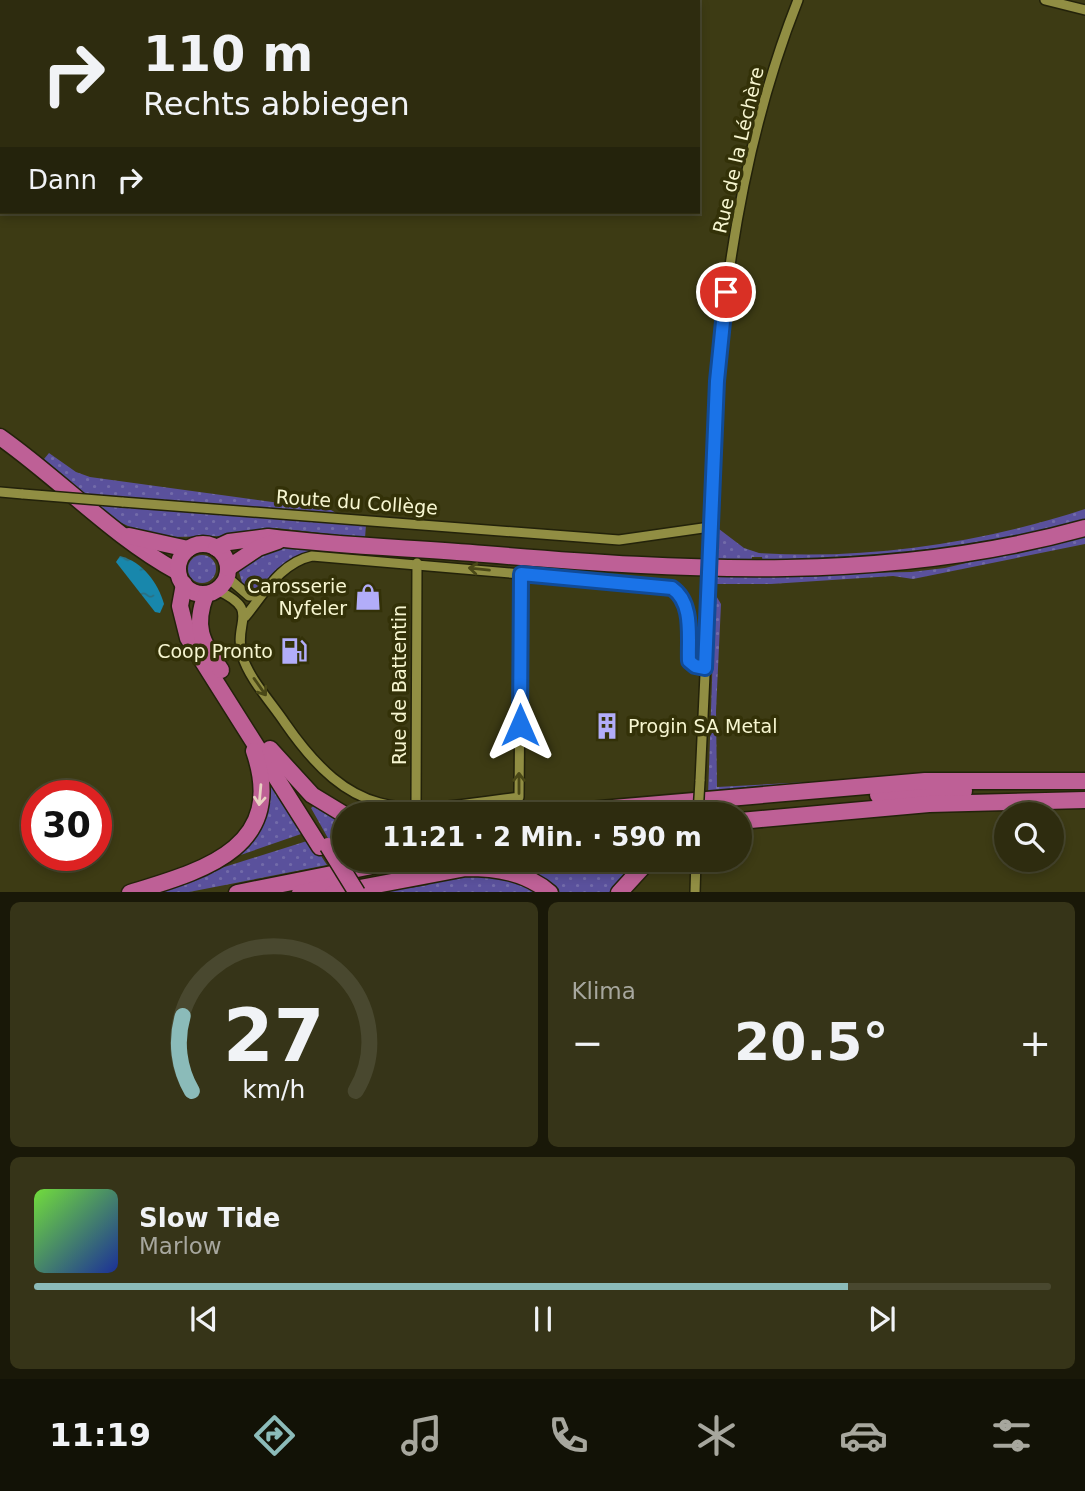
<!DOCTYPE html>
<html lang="de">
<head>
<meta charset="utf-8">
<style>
  :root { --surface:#2e2c0f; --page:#363418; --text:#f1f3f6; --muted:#a7a79e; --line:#49482f; --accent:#8bbbb9 }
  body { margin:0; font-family:"DejaVu Sans",sans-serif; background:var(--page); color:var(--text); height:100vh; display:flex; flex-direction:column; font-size:26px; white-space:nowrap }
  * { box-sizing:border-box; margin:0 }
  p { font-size:23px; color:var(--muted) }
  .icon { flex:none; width:38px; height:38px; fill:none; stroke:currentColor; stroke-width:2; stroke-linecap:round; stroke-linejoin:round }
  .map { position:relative; height:892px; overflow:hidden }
  .details { display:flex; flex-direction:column; gap:10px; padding:10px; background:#191808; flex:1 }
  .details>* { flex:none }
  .banner { position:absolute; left:0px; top:0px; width:700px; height:214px; box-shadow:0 4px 10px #0003,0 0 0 2px var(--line); background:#2e2c0f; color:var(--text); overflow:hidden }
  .buttons { position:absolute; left:994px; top:802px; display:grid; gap:14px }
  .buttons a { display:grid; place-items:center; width:70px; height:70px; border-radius:50%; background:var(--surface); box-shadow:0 4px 10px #0003,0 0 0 2px var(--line); font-size:35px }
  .speed { position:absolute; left:21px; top:780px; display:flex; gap:14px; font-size:35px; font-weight:700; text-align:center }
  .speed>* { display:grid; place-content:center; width:91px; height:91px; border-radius:50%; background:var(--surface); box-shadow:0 4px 10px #0003,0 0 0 2px var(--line); line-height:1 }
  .speed .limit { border:10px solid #d22; background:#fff; color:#111 }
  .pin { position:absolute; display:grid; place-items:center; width:60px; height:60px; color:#fff; margin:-30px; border:4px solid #fff; border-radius:50%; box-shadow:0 2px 7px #0007 }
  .me { position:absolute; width:77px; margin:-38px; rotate:0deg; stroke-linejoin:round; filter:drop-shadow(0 0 5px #0008) }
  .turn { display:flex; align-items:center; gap:24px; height:147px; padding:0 28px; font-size:32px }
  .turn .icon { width:91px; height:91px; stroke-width:2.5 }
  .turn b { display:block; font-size:49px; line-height:60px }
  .then { display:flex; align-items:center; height:66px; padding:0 28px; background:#0003; gap:14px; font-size:26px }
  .big { font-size:52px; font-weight:800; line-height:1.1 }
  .details .tile { flex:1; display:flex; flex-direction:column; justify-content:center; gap:10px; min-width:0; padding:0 24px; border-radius:10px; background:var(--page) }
  .details .dial { align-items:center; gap:0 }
  .dial svg { height:182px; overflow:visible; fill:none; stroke:var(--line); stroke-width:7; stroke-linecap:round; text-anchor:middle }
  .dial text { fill:var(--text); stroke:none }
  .song { display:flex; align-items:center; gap:21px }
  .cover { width:84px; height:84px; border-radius:10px; background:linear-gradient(135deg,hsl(100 70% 55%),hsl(230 70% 35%)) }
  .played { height:7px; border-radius:4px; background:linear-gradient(90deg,var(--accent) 80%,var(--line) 80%) }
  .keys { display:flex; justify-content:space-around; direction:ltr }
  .heat { display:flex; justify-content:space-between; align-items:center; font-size:38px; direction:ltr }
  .details .tiles { flex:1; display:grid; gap:10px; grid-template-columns:1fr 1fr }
  .tile:last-child { grid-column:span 2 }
  .trip { position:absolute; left:332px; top:802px; width:420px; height:70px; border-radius:35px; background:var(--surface); box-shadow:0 4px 10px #0003,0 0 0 2px var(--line); font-weight:800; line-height:70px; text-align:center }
  .tab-bar { display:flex; height:112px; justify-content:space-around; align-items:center; background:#121206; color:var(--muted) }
  .tab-bar .icon { width:49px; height:49px }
  .tab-bar .selected { color:var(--accent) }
  .tab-bar b { font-size:32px; color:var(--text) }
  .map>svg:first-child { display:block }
  .grass { fill:url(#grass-dots) }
  .water { fill:url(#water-ripples) }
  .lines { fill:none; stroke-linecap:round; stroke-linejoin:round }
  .street-casing { stroke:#23220a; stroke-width:12 }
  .highway-casing { stroke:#23220a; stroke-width:19 }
  .street { stroke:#918e43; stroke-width:9 }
  .highway { stroke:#be6096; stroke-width:16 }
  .street-bridge-casing { stroke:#23220a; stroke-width:12; stroke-linecap:butt }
  .highway-bridge-casing { stroke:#23220a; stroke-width:19; stroke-linecap:butt }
  .street-bridge { stroke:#918e43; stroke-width:9 }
  .highway-bridge { stroke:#be6096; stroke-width:16 }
  .oneway { stroke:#4a4817 }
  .oneway2 { stroke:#e9d0c2 }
  .route-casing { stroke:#114b97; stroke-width:18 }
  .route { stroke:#1a73e8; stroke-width:12 }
  .labels { text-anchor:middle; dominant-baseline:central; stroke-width:7; stroke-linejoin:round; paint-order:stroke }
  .street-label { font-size:19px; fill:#f7f6d1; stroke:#333108 }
  .poi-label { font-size:19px; fill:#f7f6d1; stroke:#333108; text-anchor:end }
</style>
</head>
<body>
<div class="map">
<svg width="1085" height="893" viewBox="0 0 1085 893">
  <defs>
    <pattern id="grass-dots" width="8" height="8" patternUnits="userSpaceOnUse" patternTransform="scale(1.75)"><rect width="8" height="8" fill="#5a519c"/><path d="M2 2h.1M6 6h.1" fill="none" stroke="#726ba9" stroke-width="1.8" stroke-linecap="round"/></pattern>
    <pattern id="water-ripples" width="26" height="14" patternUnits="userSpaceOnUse" patternTransform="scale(1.75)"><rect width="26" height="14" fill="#1887ac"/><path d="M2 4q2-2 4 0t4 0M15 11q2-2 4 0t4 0" fill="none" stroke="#2c6f80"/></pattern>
  </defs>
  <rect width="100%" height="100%" fill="#3d3b14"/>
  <g class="grass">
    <polygon points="49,453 76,472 90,477 331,510 336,513 102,496 111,506 359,523 366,525 365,538 276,528 226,536 172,537 145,534 111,518 44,459"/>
    <path d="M1085 509V520C977 548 874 559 763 563L762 557H752L751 563H718V545L714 544 719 529 744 548 759 553C868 560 981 543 1085 509Z"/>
    <polygon points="1085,535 1085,544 913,579 893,576 771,584 717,584 717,576 911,572 945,568"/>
    <path d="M290 547 317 548V551C305 554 294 557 284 565 272 575 262 600 243 586L239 572C249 555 272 548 290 547Z"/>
    <circle cx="202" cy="569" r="14"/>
    <polygon points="715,594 721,604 716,711 717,787 920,776 708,796"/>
    <polygon points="263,767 304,833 232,858 249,838"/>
    <polygon points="317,803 345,819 345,859 358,859 342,863 311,808"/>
    <polygon points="307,841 312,842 327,865 189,892 142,893"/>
    <polygon points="530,859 645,859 616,892 555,892 521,870 523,860"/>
    <polygon points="458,876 503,876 542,893 368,893 407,885 410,888 428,885 430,881"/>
  </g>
  <path class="water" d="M120 556C143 562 158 583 164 604L160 613 155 612 116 562Z"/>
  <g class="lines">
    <defs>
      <g id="street">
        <polyline points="1045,0 1085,10"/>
        <polyline points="0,492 23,494"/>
        <polyline points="122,502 619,540 710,527"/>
        <path d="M710 550C713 365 729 174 798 0"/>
        <path d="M521 574 672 588C694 603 688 637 689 661L695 666 705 668"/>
        <polyline points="227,577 249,596 259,596"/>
        <path d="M217 590C262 611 233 620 242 655 249 679 271 702 285 723 357 827 406 812 519 797L521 574 312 556C280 563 264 594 245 617"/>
        <polyline points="700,781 709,589"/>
        <polyline points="416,808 417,563"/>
        <polyline points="695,893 696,859"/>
      </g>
      <g id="highway">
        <path d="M0 437C61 480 112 536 178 572"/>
        <polyline points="129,536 188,549"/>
        <circle cx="203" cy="569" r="25"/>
        <path d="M216 548 229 542 268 537C339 546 412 548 484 554 687 571 887 583 1085 528"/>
        <polyline points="228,568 258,548 278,541"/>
        <polyline points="184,584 180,606 188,638 320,847"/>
        <path d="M206 594C193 628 202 641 221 670"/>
        <polyline points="270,749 312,795 345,815"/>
        <polyline points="878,795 964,791"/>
        <polyline points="543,814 925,781 1085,781"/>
        <polyline points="740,821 929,804 1085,800"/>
        <path d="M130 893C201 871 288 849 254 751"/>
        <polyline points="237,893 407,859"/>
        <polyline points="300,893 342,884"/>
        <path d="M333 893 466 868C496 868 526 872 550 893"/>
        <polyline points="619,893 650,859"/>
      </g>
    </defs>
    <use href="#street" class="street-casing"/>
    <use href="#highway" class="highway-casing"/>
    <use href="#street" class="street"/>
    <use href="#highway" class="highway"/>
    <defs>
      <g id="street-bridge">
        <polyline points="23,494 122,502"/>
        <polyline points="709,589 710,550"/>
        <polyline points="698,814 700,781"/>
      </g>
      <polyline id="highway-bridge" points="328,846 357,893"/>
    </defs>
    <use href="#street-bridge" class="street-bridge-casing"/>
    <use href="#highway-bridge" class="highway-bridge-casing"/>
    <use href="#street-bridge" class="street-bridge"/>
    <use href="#highway-bridge" class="highway-bridge"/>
  </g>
  <defs><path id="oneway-shaft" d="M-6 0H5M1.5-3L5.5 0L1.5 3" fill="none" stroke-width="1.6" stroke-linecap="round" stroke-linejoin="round" transform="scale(1.75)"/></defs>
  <g class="oneway">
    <use href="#oneway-shaft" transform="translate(479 569) rotate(-174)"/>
    <use href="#oneway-shaft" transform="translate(260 687) rotate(55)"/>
    <use href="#oneway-shaft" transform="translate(519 783) rotate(-90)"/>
  </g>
  <use class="oneway2" href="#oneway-shaft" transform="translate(260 795) rotate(95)"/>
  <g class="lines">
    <defs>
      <path id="route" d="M520 725 521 574 672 588C694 603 688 637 689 661L695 666 705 668 717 381 726 292"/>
    </defs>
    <use href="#route" class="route-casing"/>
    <use href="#route" class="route"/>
  </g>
  <defs>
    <symbol id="shop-bare" viewBox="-9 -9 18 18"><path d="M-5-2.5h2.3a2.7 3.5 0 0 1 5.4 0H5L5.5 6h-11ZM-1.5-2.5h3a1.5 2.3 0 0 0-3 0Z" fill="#b2adf9" stroke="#333108" stroke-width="2.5" paint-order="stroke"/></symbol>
    <symbol id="fuel-bare" viewBox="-9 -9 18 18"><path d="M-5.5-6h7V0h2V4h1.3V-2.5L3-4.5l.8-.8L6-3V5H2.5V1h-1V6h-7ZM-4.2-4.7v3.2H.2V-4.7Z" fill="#b2adf9" stroke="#333108" stroke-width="2.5" paint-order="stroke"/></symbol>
    <symbol id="building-bare" viewBox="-9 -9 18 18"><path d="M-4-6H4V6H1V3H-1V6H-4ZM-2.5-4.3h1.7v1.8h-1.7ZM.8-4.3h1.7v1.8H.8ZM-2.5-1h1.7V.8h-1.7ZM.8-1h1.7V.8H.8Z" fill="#b2adf9" stroke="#333108" stroke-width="2.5" paint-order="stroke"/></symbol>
  </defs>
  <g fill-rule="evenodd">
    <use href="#shop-bare" x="349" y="578" width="38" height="38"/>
    <use href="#fuel-bare" x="275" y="632" width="38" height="38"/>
    <use href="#building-bare" x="588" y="707" width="38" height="38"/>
  </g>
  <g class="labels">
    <g class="street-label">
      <text transform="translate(738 150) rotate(-77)">Rue de la Léchère</text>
      <text transform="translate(357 502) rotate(4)">Route du Collège</text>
      <text transform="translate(399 685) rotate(-90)">Rue de Battentin</text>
    </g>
    <g class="poi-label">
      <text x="347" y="586">Carosserie<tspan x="347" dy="22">Nyfeler</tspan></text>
      <text x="273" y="651">Coop Pronto</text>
      <text x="628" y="726" text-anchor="start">Progin SA Metal</text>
    </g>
  </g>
</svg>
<div class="buttons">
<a><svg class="icon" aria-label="search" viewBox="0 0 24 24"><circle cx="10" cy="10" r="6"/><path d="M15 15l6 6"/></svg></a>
</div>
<div class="speed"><div class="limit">30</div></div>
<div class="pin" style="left:726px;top:292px;background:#d93025"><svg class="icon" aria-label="arrive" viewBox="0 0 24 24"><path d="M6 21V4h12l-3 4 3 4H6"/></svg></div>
<svg class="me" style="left:520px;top:725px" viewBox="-20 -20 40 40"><path d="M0-17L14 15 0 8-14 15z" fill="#1a73e8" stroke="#fff" stroke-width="4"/></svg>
<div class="trip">11:21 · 2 Min. · 590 m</div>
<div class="banner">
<div class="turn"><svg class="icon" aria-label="right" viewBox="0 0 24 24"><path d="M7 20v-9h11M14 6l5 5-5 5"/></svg><div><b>110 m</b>Rechts abbiegen</div></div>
<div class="then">Dann<svg class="icon" aria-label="right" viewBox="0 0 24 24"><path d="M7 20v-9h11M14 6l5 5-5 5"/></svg></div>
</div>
</div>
<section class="details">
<div class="tiles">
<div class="tile dial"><svg viewBox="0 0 100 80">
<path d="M14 69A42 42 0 1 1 86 69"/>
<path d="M14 69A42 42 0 0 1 10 36" stroke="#8bbbb9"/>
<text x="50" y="56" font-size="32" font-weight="700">27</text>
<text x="50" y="72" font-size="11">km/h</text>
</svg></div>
<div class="tile"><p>Klima</p>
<div class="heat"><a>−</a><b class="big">20.5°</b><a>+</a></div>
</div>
<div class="tile">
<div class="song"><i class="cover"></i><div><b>Slow Tide</b><p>Marlow</p></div></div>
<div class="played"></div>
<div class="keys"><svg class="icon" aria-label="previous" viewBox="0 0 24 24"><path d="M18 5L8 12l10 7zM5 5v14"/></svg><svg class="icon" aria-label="pause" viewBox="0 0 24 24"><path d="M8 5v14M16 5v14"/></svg><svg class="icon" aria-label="next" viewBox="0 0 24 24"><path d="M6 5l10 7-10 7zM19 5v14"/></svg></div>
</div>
</div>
</section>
<nav class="tab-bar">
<b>11:19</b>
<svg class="icon selected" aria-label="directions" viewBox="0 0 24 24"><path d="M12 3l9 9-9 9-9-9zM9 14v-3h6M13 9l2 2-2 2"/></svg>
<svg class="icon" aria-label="music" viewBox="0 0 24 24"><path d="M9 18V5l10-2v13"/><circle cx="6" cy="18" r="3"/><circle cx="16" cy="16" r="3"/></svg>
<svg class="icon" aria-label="phone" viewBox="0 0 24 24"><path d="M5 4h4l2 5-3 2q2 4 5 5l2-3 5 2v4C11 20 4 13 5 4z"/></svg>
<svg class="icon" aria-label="climate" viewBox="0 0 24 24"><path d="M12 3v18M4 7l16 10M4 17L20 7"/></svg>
<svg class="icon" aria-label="car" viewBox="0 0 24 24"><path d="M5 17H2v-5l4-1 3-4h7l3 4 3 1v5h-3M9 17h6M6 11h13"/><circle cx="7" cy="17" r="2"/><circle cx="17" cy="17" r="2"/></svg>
<svg class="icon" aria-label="filters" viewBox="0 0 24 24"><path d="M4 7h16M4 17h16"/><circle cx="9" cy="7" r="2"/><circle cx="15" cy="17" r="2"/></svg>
</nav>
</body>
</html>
